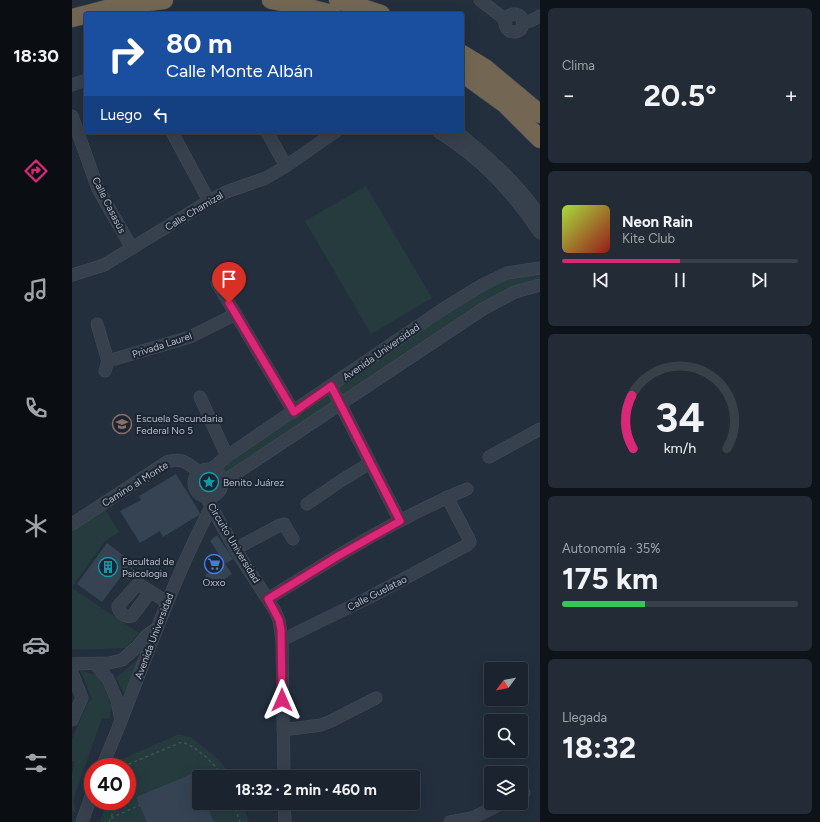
<!DOCTYPE html>
<html lang="es">
<head>
<meta charset="utf-8">
<style>
  :root { --surface:#1a232e; --page:#232b36; --text:#f1f3f6; --muted:#9fa4aa; --line:#38404a; --accent:#db2777 }
  body { margin:0; font-family:Figtree,sans-serif; background:var(--page); color:var(--text); height:100vh; display:flex; flex-direction:column; font-size:15px; white-space:nowrap }
  * { box-sizing:border-box; margin:0 }
  p { font-size:13px; color:var(--muted) }
  .icon { flex:none; width:22px; height:22px; fill:none; stroke:currentColor; stroke-width:2; stroke-linecap:round; stroke-linejoin:round }
  .map { position:relative; flex:1; overflow:hidden }
  .sheet { display:flex; flex-direction:column; gap:8px; padding:8px; background:#0e1319; width:280px }
  .sheet>* { flex:none }
  .hud { position:absolute; left:12px; top:12px; width:380px; height:122px; border-radius:4px; box-shadow:0 4px 16px #0002,0 0 0 1px var(--line); background:#1a4fa0; color:#fff; overflow:hidden }
  .needle { width:26px; rotate:238deg }
  .fabs { position:absolute; left:412px; top:662px; display:grid; gap:8px }
  .fabs a { display:grid; place-items:center; width:44px; height:44px; border-radius:4px; background:var(--surface); box-shadow:0 4px 16px #0002,0 0 0 1px var(--line); font-size:20px }
  .speed { position:absolute; left:12px; top:758px; display:flex; gap:8px; font-size:20px; font-weight:700; text-align:center }
  .speed>* { display:grid; place-content:center; width:52px; height:52px; border-radius:50%; background:var(--surface); box-shadow:0 4px 16px #0002,0 0 0 1px var(--line); line-height:1 }
  .speed .limit { border:6px solid #d22; background:#fff; color:#111 }
  .pin { position:absolute; display:grid; place-items:center; width:34px; height:34px; color:#fff; margin:-41px -17px; border-radius:50% 50% 50% 0; rotate:-45deg; box-shadow:0 0 4px #0007 }
  .pin .icon { rotate:45deg }
  .me { position:absolute; width:44px; margin:-22px; rotate:0deg; stroke-linejoin:round; filter:drop-shadow(0 0 3px #0008) }
  .turn { display:flex; align-items:center; gap:14px; height:84px; padding:0 16px; font-size:18px }
  .turn .icon { width:52px; height:52px; stroke-width:2.5 }
  .turn b { display:block; font-size:28px; line-height:34px }
  .then { display:flex; align-items:center; height:38px; padding:0 16px; background:#0003; gap:8px; font-size:15px }
  .big { font-size:30px; font-weight:700; line-height:1.1 }
  .sheet .card { flex:1; display:flex; flex-direction:column; justify-content:center; gap:6px; min-width:0; padding:0 14px; border-radius:6px; background:var(--page) }
  .sheet .dial { align-items:center; gap:0 }
  .dial svg { height:104px; overflow:visible; fill:none; stroke:var(--line); stroke-width:7; stroke-linecap:round; text-anchor:middle }
  .dial text { fill:var(--text); stroke:none }
  .song { display:flex; align-items:center; gap:12px }
  .cover { width:48px; height:48px; border-radius:6px; background:linear-gradient(135deg,hsl(80 70% 55%),hsl(0 70% 35%)) }
  .played { height:4px; border-radius:2px; background:linear-gradient(90deg,var(--accent) 50%,var(--line) 50%) }
  .keys { display:flex; justify-content:space-around; direction:ltr }
  .heat { display:flex; justify-content:space-between; align-items:center; font-size:22px; direction:ltr }
  .charge { height:6px; border-radius:3px; background:linear-gradient(90deg,#34c759 35%,var(--line) 0) }
  .trip { position:absolute; left:120px; top:770px; width:228px; height:40px; border-radius:4px; background:var(--surface); box-shadow:0 4px 16px #0002,0 0 0 1px var(--line); font-weight:700; line-height:40px; text-align:center }
  main { display:flex; flex:1; min-height:0 }
  .tab-bar { display:flex; flex-direction:column; width:72px; justify-content:space-around; align-items:center; background:#0a0e12; color:var(--muted) }
  .tab-bar .icon { width:28px; height:28px }
  .tab-bar .on { color:var(--accent) }
  .tab-bar b { font-size:18px; color:var(--text) }
  .map>svg:first-child { display:block }
  .green { fill:#253b3e }
  .building { fill:#354353 }
  .lines { fill:none; stroke-linecap:round; stroke-linejoin:round }
  .minor-casing { stroke:#434c59; stroke-width:13 }
  .highway-casing { stroke:#424b58; stroke-width:19 }
  .path { stroke:#3e5456; stroke-width:1.5; stroke-dasharray:3 3; stroke-linecap:butt }
  .minor { stroke:#37404d; stroke-width:12 }
  .highway { stroke:#736754; stroke-width:18 }
  .route-casing { stroke:#8e194d; stroke-width:10 }
  .route { stroke:#db2777; stroke-width:7 }
  .labels { text-anchor:middle; dominant-baseline:central; stroke-width:4; stroke-linejoin:round; paint-order:stroke }
  .street-label { font-size:10px; fill:#b3bbc8; stroke:#1c2532 }
  .poi-label { font-size:10px; fill:#b3bbc8; stroke:#1c2532; text-anchor:start }
</style>
</head>
<body>
<main>
<nav class="tab-bar">
<b>18:30</b>
<svg class="icon on" aria-label="directions" viewBox="0 0 24 24"><path d="M12 3l9 9-9 9-9-9zM9 14v-3h6M13 9l2 2-2 2"/></svg>
<svg class="icon" aria-label="music" viewBox="0 0 24 24"><path d="M9 18V5l10-2v13"/><circle cx="6" cy="18" r="3"/><circle cx="16" cy="16" r="3"/></svg>
<svg class="icon" aria-label="phone" viewBox="0 0 24 24"><path d="M5 4h4l2 5-3 2q2 4 5 5l2-3 5 2v4C11 20 4 13 5 4z"/></svg>
<svg class="icon" aria-label="climate" viewBox="0 0 24 24"><path d="M12 3v18M4 7l16 10M4 17L20 7"/></svg>
<svg class="icon" aria-label="car" viewBox="0 0 24 24"><path d="M5 17H2v-5l4-1 3-4h7l3 4 3 1v5h-3M9 17h6M6 11h13"/><circle cx="7" cy="17" r="2"/><circle cx="17" cy="17" r="2"/></svg>
<svg class="icon" aria-label="filters" viewBox="0 0 24 24"><path d="M4 7h16M4 17h16"/><circle cx="9" cy="7" r="2"/><circle cx="15" cy="17" r="2"/></svg>
</nav>
<div class="map">
<svg width="468" height="822" viewBox="0 0 468 822">
  <rect width="100%" height="100%" fill="#232f3d"/>
  <g class="green">
    <polygon points="294,186 360,298 299,334 233,221"/>
    <polygon points="468,272 468,283 444,287 269,400 264,386 402,293 438,275"/>
    <polygon points="257,393 262,403 154,477 147,467"/>
    <polygon points="33,509 47,532 32,542 0,587 0,530"/>
    <polygon points="0,588 67,633 54,648 0,650"/>
    <polygon points="68,657 54,697 44,678"/>
    <polygon points="8,670 28,676 40,707 37,719 30,718 3,795 2,803 4,813 0,811 0,773 3,762 0,761 0,739 15,704 20,699"/>
    <polygon points="107,734 120,738 147,760 160,777 127,777 127,803 170,803 177,822 28,822 35,801 55,801 55,767 47,767 50,759"/>
  </g>
  <g class="building">
    <polygon points="104,474 128,513 127,515 91,537 88,531 68,543 48,511 69,500 67,496"/>
    <polygon points="145,535 161,559 153,564 138,541"/>
    <polygon points="35,543 60,562 30,602 5,584"/>
    <polygon points="152,562 160,574 141,587 133,575"/>
    <polygon points="122,773 127,786 127,803 134,803 142,822 75,822 64,797"/>
  </g>
  <g class="lines">
    <defs>
      <g id="minor">
        <polyline points="408,0 434,20"/>
        <circle cx="442" cy="23" r="9"/>
        <polyline points="451,22 458,21 468,16"/>
        <polyline points="0,85 14,80"/>
        <polyline points="0,116 26,189 60,248"/>
        <polyline points="100,132 137,201"/>
        <polyline points="195,132 214,166"/>
        <path d="M367 132C410 159 440 191 468 233"/>
        <path d="M385 132C416 157 445 183 468 216"/>
        <polyline points="0,275 32,265 137,201 154,192 194,178 214,166 263,132"/>
        <polyline points="145,283 222,412"/>
        <polyline points="25,324 36,361 33,371"/>
        <polyline points="36,361 118,337 164,314"/>
        <polyline points="259,386 328,521"/>
        <polyline points="128,397 155,456"/>
        <polyline points="417,457 468,429"/>
        <circle cx="136" cy="483" r="14"/>
        <polyline points="140,469 155,456 371,309 410,285 435,273 468,268"/>
        <polyline points="151,482 411,309 443,292 468,285"/>
        <polyline points="134,497 163,549 202,609 207,620 210,640 212,777"/>
        <polyline points="235,504 270,480 298,463"/>
        <path d="M0 524 95 462C110 457 115 463 127 472"/>
        <polyline points="163,549 208,525 212,524 221,539"/>
        <path d="M78 592 60 616C53 618 47 613 46 606L65 585H68L95 602"/>
        <path d="M196 599C260 559 325 518 395 489"/>
        <polyline points="210,640 298,597 395,545 398,542 397,539 375,497"/>
        <polyline points="0,664 37,663 50,660 65,647 75,635 84,629"/>
        <polyline points="23,664 36,679 45,700 49,721"/>
        <polyline points="0,673 10,698 0,720"/>
        <polyline points="211,730 249,725 259,721 304,698"/>
        <path d="M30 767C67 681 95 591 139 507"/>
        <polyline points="449,795 452,793"/>
        <polyline points="212,803 213,822"/>
        <polyline points="10,822 21,791"/>
        <polyline points="378,822 400,818 431,803"/>
      </g>
      <g id="highway">
        <polyline points="199,0 225,5 260,14"/>
        <polyline points="266,0 309,14"/>
        <polyline points="0,18 50,5 92,0"/>
        <polyline points="390,54 413,68 468,114"/>
        <polyline points="390,73 433,104 468,139"/>
      </g>
    </defs>
    <use href="#minor" class="minor-casing"/>
    <use href="#highway" class="highway-casing"/>
    <g class="path">
      <polyline points="51,573 54,575 60,568 60,569 56,576 57,577 62,571 63,572 61,575"/>
      <polyline points="50,575 57,579"/>
      <path d="M55 770 57 764 110 742C127 748 141 763 152 777"/>
      <polyline points="161,803 168,822"/>
      <polyline points="39,818 68,805"/>
      <polyline points="37,822 46,801"/>
    </g>
    <use href="#minor" class="minor"/>
    <use href="#highway" class="highway"/>
  </g>
  <g class="lines">
    <defs>
      <polyline id="route" points="157,303 222,412 259,386 328,521 266,556 196,599 207,620 209,630 210,700"/>
    </defs>
    <use href="#route" class="route-casing"/>
    <use href="#route" class="route"/>
  </g>
  <defs>
    <symbol id="school-ring" viewBox="-11 -11 22 22"><circle r="9.5" fill="#1c2532" stroke="#8d6e63" stroke-width="1.5"/><path d="M0-5L7-2L0 1L-7-2ZM-4 1L0 2.5L4 1V4Q0 6-4 4Z" fill="#8d6e63"/></symbol>
    <symbol id="sight-ring" viewBox="-11 -11 22 22"><circle r="9.5" fill="#1c2532" stroke="#0f9aa8" stroke-width="1.5"/><path d="M0-6L1.8-2.2L6-1.7L2.9 1.2L3.7 5.4L0 3.3L-3.7 5.4L-2.9 1.2L-6-1.7L-1.8-2.2Z" fill="#0f9aa8"/></symbol>
    <symbol id="supermarket-ring" viewBox="-11 -11 22 22"><circle r="9.5" fill="#1c2532" stroke="#3f7fe0" stroke-width="1.5"/><path d="M-6-5.5h2.5l.6 2H6L4.5 2H-2.5L-4.4-4H-6ZM-1.5 3.2a1.3 1.3 0 1 0 .1 0ZM3 3.2a1.3 1.3 0 1 0 .1 0Z" fill="#3f7fe0"/></symbol>
    <symbol id="building-ring" viewBox="-11 -11 22 22"><circle r="9.5" fill="#1c2532" stroke="#0f9aa8" stroke-width="1.5"/><path d="M-4-6H4V6H1V3H-1V6H-4ZM-2.5-4.3h1.7v1.8h-1.7ZM.8-4.3h1.7v1.8H.8ZM-2.5-1h1.7V.8h-1.7ZM.8-1h1.7V.8H.8Z" fill="#0f9aa8"/></symbol>
  </defs>
  <g fill-rule="evenodd">
    <use href="#school-ring" x="39" y="413" width="22" height="22"/>
    <use href="#sight-ring" x="126" y="471" width="22" height="22"/>
    <use href="#supermarket-ring" x="131" y="553" width="22" height="22"/>
    <use href="#building-ring" x="25" y="556" width="22" height="22"/>
  </g>
  <g class="labels">
    <g class="street-label">
      <text transform="translate(37 205) rotate(63)">Calle Casasús</text>
      <text transform="translate(122 211) rotate(-31)">Calle Chamizal</text>
      <text transform="translate(90 345) rotate(-18)">Privada Laurel</text>
      <text transform="translate(309 352) rotate(-35)">Avenida Universidad</text>
      <text transform="translate(63 484) rotate(-32)">Camino al Monte</text>
      <text transform="translate(162 543) rotate(59)">Circuito Universidad</text>
      <text transform="translate(305 593) rotate(-27)">Calle Guelatao</text>
      <text transform="translate(82 636) rotate(-69)">Avenida Universidad</text>
    </g>
    <g class="poi-label">
      <text x="64" y="418">Escuela Secundaria<tspan x="64" dy="12">Federal No 5</tspan></text>
      <text x="151" y="482">Benito Juárez</text>
      <text x="50" y="561">Facultad de<tspan x="50" dy="12">Psicologia</tspan></text>
      <text x="142" y="582" text-anchor="middle">Oxxo</text>
    </g>
  </g>
</svg>
<div class="fabs">
<a><svg class="needle" viewBox="-14 -14 28 28"><path d="M0-13l5 13h-10z" fill="#e53935"/><path d="M0 13l5-13h-10z" fill="#9fa4aa"/></svg></a>
<a><svg class="icon" aria-label="search" viewBox="0 0 24 24"><circle cx="10" cy="10" r="6"/><path d="M15 15l6 6"/></svg></a>
<a><svg class="icon" aria-label="layers" viewBox="0 0 24 24"><path d="M12 4l9 5-9 5-9-5zM3 14l9 5 9-5"/></svg></a>
</div>
<div class="speed"><div class="limit">40</div></div>
<div class="pin" style="left:157px;top:303px;background:#d93025"><svg class="icon" aria-label="arrive" viewBox="0 0 24 24"><path d="M6 21V4h12l-3 4 3 4H6"/></svg></div>
<svg class="me" style="left:210px;top:700px" viewBox="-20 -20 40 40"><path d="M0-17L14 15 0 8-14 15z" fill="#db2777" stroke="#fff" stroke-width="4"/></svg>
<div class="trip">18:32 · 2 min · 460 m</div>
<div class="hud">
<div class="turn"><svg class="icon" aria-label="right" viewBox="0 0 24 24"><path d="M7 20v-9h11M14 6l5 5-5 5"/></svg><div><b>80 m</b>Calle Monte Albán</div></div>
<div class="then">Luego<svg class="icon" aria-label="left" viewBox="0 0 24 24"><path d="M17 20v-9H6M10 6l-5 5 5 5"/></svg></div>
</div>
</div>
<section class="sheet">
<div class="card"><p>Clima</p>
<div class="heat"><a>−</a><b class="big">20.5°</b><a>+</a></div>
</div>
<div class="card">
<div class="song"><i class="cover"></i><div><b>Neon Rain</b><p>Kite Club</p></div></div>
<div class="played"></div>
<div class="keys"><svg class="icon" aria-label="previous" viewBox="0 0 24 24"><path d="M18 5L8 12l10 7zM5 5v14"/></svg><svg class="icon" aria-label="pause" viewBox="0 0 24 24"><path d="M8 5v14M16 5v14"/></svg><svg class="icon" aria-label="next" viewBox="0 0 24 24"><path d="M6 5l10 7-10 7zM19 5v14"/></svg></div>
</div>
<div class="card dial"><svg viewBox="0 0 100 80">
<path d="M14 69A42 42 0 1 1 86 69"/>
<path d="M14 69A42 42 0 0 1 13 28" stroke="#db2777"/>
<text x="50" y="56" font-size="32" font-weight="700">34</text>
<text x="50" y="72" font-size="11">km/h</text>
</svg></div>
<div class="card"><p>Autonomía · 35%</p><b class="big">175 km</b><div class="charge"></div></div>
<div class="card"><p>Llegada</p><b class="big">18:32</b></div>
</section>
</main>
</body>
</html>
